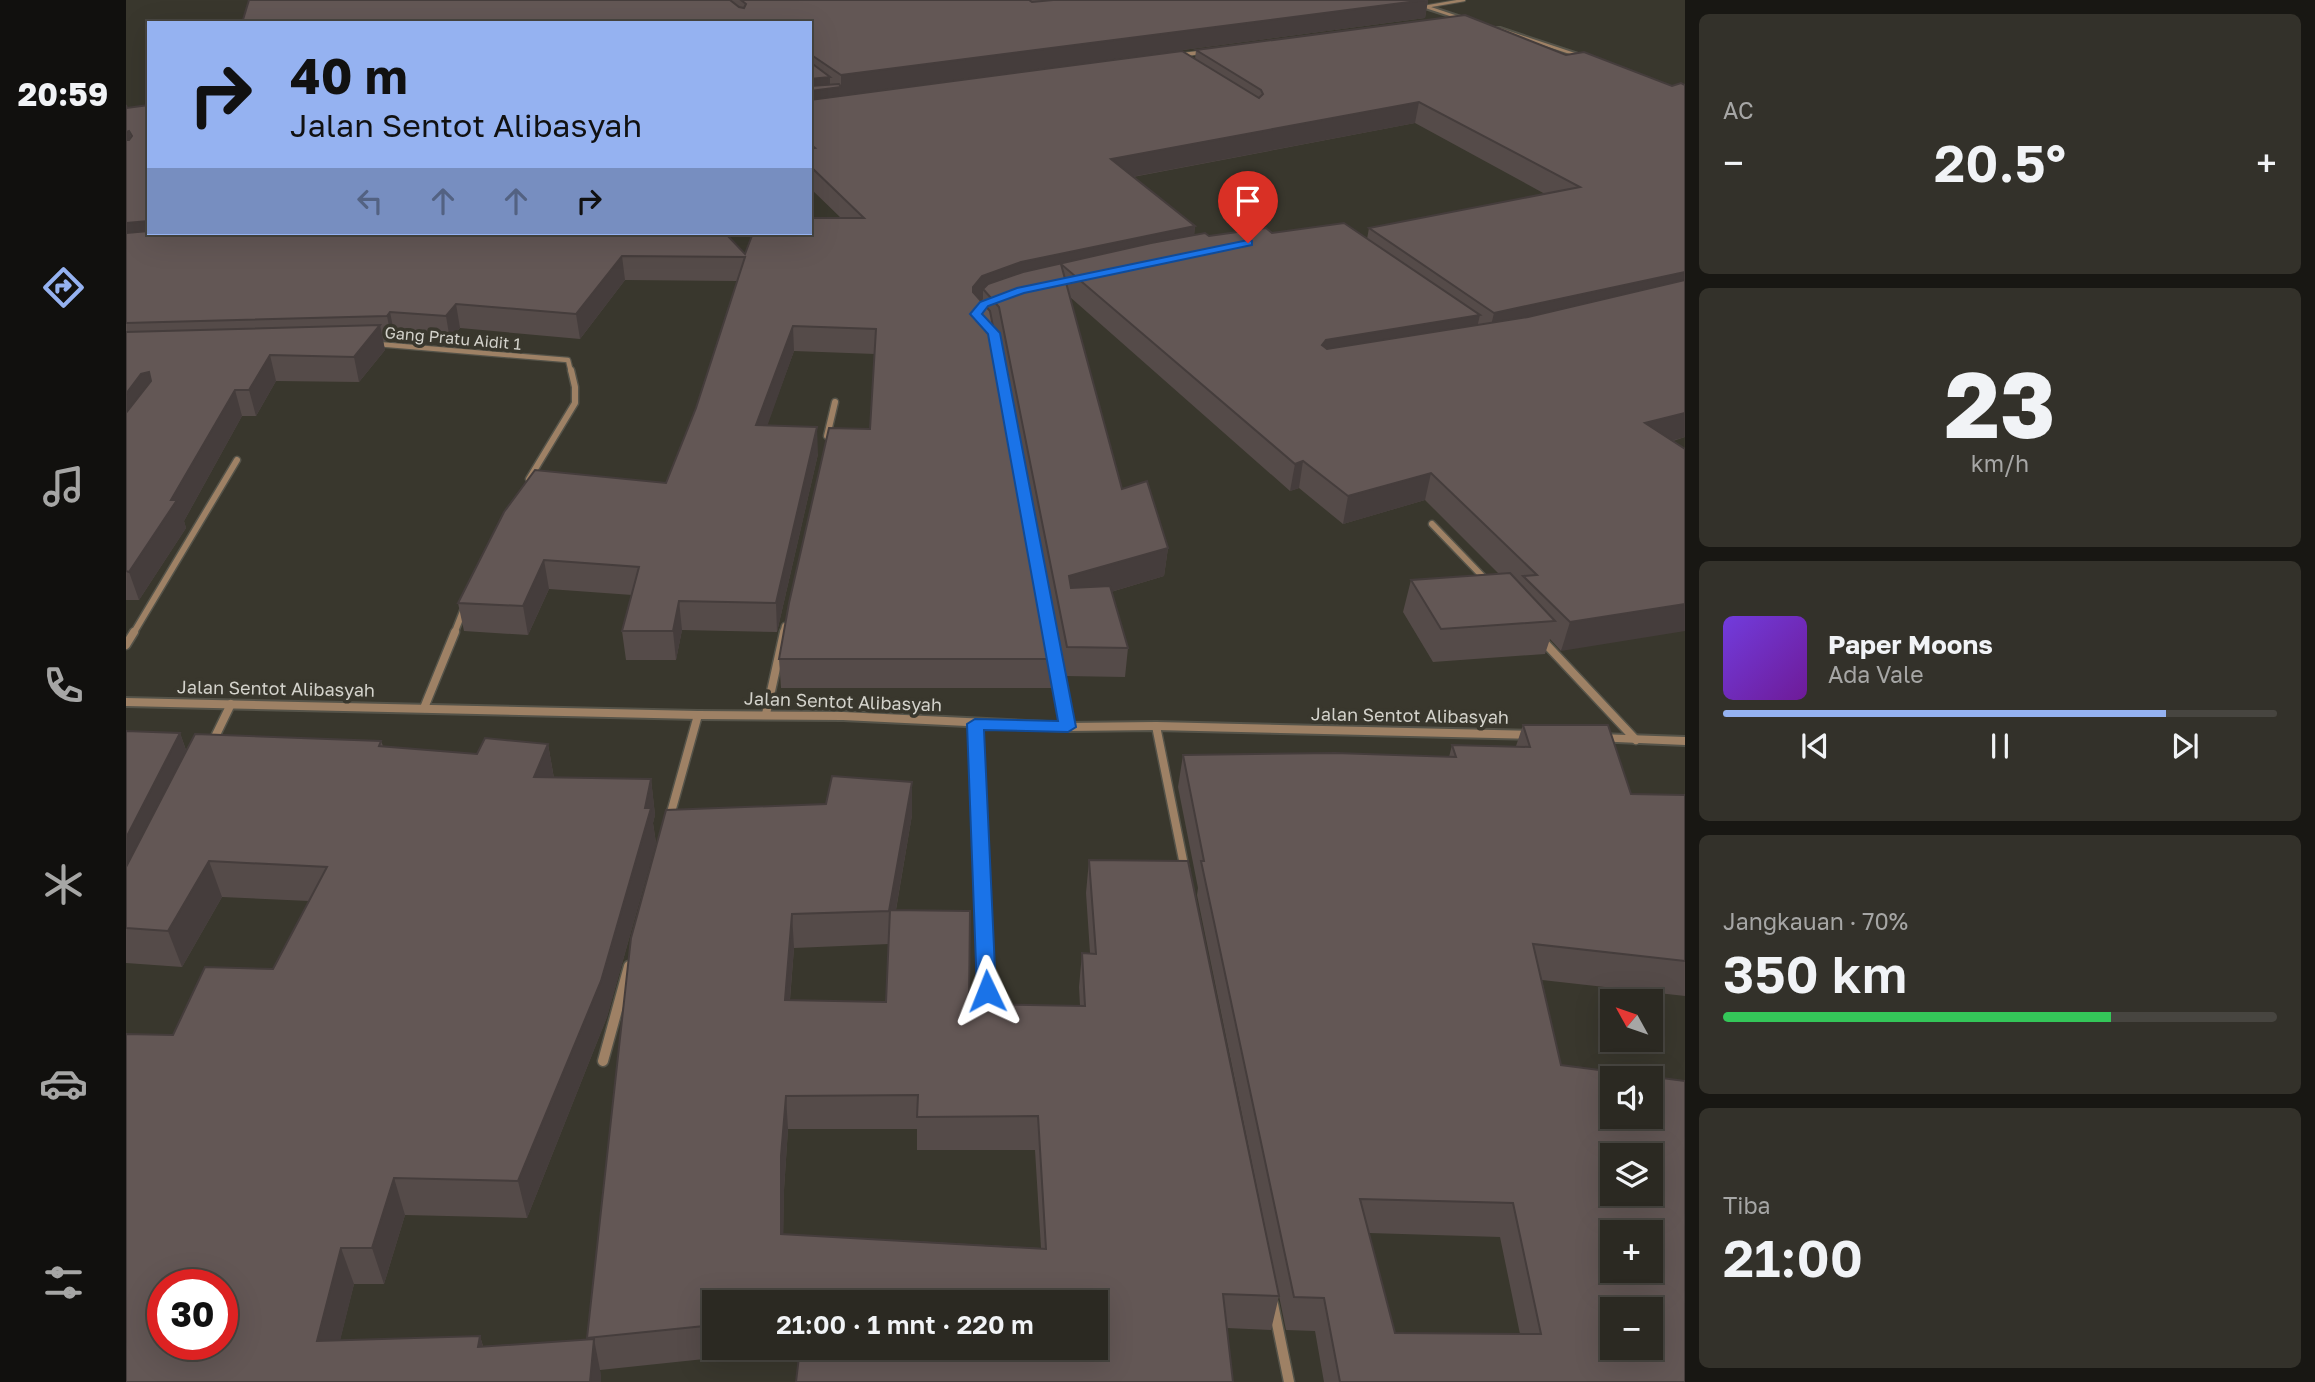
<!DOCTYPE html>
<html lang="id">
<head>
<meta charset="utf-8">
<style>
  :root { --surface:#2b2922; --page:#33312a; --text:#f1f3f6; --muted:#a6a6a5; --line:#474540; --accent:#95b2f1 }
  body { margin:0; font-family:"Golos Text",sans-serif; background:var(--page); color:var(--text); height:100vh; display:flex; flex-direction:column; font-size:26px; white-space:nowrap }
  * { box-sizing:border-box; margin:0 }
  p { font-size:23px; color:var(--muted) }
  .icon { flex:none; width:38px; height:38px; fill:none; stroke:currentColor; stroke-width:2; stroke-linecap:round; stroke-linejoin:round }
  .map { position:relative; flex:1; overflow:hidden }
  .details { display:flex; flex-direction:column; gap:14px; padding:14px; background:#181713; width:630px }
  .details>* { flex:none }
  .banner { position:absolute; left:21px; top:21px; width:665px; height:214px; border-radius:0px; box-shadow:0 7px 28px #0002,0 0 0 2px var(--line); background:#95b2f1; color:#111; overflow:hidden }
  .needle { width:46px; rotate:310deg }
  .buttons { position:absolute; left:1474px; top:989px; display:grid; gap:14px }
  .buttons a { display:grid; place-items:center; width:63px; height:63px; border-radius:0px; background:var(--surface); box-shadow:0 7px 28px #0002,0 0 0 2px var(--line); font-size:35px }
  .speed { position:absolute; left:21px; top:1269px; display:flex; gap:14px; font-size:35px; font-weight:700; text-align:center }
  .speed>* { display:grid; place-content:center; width:91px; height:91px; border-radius:50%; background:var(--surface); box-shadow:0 7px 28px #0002,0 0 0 2px var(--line); line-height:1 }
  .speed .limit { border:10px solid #d22; background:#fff; color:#111 }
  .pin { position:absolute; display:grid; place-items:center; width:60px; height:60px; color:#fff; margin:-72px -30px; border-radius:50% 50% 50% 0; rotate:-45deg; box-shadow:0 0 7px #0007 }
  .pin .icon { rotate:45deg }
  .me { position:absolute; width:77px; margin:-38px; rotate:358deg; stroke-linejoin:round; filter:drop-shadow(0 0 5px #0008) }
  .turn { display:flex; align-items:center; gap:24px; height:147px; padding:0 28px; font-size:32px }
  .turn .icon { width:91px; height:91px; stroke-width:2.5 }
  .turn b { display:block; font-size:49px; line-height:60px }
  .lanes { display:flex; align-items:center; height:66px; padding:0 28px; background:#0003; justify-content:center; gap:35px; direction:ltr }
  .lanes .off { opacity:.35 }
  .big { font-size:52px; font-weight:600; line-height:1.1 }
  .details .card { flex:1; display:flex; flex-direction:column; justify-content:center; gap:10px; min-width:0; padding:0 24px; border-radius:10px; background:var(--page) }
  .details .dial { align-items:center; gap:0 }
  .dial b { font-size:91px; line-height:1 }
  .song { display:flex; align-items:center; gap:21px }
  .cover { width:84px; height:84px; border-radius:10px; background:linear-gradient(135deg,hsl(260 70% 55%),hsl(280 70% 35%)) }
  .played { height:7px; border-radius:4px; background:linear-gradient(90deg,var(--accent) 80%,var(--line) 80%) }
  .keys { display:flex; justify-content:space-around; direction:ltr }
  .heat { display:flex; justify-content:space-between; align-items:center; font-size:38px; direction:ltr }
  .charge { height:10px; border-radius:5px; background:linear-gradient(90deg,#34c759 70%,var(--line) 0) }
  .trip { position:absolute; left:576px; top:1290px; width:406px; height:70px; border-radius:0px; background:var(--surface); box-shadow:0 7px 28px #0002,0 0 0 2px var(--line); font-weight:600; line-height:70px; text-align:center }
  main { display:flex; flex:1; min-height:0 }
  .tab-bar { display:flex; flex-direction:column; width:126px; justify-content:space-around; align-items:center; background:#11100e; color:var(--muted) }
  .tab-bar .icon { width:49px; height:49px }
  .tab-bar .selected { color:var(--accent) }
  .tab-bar b { font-size:32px; color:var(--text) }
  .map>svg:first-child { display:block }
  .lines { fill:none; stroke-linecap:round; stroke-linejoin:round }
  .service-casing { stroke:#555349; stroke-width:4.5 }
  .minor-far4-casing { stroke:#555349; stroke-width:5 }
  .minor-far3-casing { stroke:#555349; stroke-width:7 }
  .minor-far2-casing { stroke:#555349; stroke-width:9 }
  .minor-far1-casing { stroke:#555349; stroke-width:11 }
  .minor-casing { stroke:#555349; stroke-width:13 }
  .tertiary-casing { stroke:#555349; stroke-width:4 }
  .service { stroke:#9e8165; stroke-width:2.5 }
  .minor-far4 { stroke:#9e8165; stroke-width:3.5 }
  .minor-far3 { stroke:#9e8165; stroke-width:4.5 }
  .minor-far2 { stroke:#9e8165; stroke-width:6 }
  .minor-far1 { stroke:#9e8165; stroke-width:8 }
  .minor { stroke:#9e8165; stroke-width:10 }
  .tertiary { fill:#9e8165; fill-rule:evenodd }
  .wall { fill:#554b49; fill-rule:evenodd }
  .shaded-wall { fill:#453d3c }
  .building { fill:#635755; stroke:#453d3c; stroke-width:2; fill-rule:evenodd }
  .route { fill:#1a73e8; stroke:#114b97; stroke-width:2 }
  .labels { text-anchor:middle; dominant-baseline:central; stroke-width:7; stroke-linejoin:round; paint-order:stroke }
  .far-street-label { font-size:16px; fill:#d3d2cb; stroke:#39372d }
  .street-label { font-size:18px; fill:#d3d2cb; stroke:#39372d }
</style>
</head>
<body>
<main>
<nav class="tab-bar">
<b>20:59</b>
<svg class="icon selected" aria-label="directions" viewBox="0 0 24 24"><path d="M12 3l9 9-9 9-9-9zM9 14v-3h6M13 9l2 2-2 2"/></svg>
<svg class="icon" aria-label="music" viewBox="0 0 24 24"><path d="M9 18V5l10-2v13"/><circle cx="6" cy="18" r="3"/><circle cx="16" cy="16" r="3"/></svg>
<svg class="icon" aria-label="phone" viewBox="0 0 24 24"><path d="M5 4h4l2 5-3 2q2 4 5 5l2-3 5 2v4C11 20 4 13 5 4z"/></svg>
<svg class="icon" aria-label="climate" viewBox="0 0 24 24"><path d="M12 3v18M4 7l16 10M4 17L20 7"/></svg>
<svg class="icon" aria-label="car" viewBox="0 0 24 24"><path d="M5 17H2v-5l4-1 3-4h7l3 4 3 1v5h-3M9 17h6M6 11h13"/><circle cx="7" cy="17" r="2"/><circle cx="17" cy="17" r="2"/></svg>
<svg class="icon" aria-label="filters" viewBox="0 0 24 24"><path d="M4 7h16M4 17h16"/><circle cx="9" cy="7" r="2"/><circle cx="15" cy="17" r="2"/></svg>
</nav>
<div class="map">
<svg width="1559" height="1382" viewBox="0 0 1559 1382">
  <rect width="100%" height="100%" fill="#39372d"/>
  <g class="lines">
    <defs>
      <polyline id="service" points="1298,7 1338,0"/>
      <polyline id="minor-far4" points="1053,55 1079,52"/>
      <polyline id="minor-far3" points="251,344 442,360 445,372"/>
      <g id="minor-far2">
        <polyline points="701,436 709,402"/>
        <polyline points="403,479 449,403 449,387 445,370"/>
        <polyline points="1306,524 1361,581"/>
        <polyline points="7,634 111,460"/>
        <polyline points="328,634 337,611"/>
        <polyline points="657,634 659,626"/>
      </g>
      <g id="minor-far1">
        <polyline points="1417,641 1510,740"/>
        <polyline points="926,642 942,727"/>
        <polyline points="0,645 8,632"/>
        <polyline points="298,708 329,632"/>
        <polyline points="640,714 658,632"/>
        <polyline points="849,724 860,965"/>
        <polyline points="1030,726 1059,870"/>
        <polyline points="87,741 105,704"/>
        <polyline points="544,816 572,715"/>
      </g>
      <g id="minor">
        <polyline points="860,963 861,991"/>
        <polyline points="477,1061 503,966"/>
        <polyline points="1147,1304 1163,1382"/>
      </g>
      <g id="tertiary">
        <polygon points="1275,0 1284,0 1347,21 1342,22"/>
        <polygon points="1370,28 1374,28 1464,58 1459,59 1370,30"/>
        <polygon points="0,698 572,711 717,712 942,723 1030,722 1408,731 1414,735 1408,739 1030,730 942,731 717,720 572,719 0,706"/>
        <polygon points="1472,734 1559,737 1559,745 1468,741 1466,738"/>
      </g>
    </defs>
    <use href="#service" class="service-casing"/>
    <use href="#minor-far4" class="minor-far4-casing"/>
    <use href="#minor-far3" class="minor-far3-casing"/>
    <use href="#minor-far2" class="minor-far2-casing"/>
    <use href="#minor-far1" class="minor-far1-casing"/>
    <use href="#minor" class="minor-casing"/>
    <use href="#tertiary" class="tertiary-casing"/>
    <use href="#service" class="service"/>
    <use href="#minor-far4" class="minor-far4"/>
    <use href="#minor-far3" class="minor-far3"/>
    <use href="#minor-far2" class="minor-far2"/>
    <use href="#minor-far1" class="minor-far1"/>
    <use href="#minor" class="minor"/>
    <use href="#tertiary" class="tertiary"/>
  </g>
  <g class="wall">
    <path d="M123 0H1302L1299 18 716 95 1069 59 1070 50 1440 55 1546 86 1559 85V437L1547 441 1435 651 1424 639 1419 654 1307 662 1277 612 1285 580 1373 574 1299 500 1217 524 1173 488 1164 491 944 297 996 489 1042 548 1038 576 985 592 1002 648 999 677 939 676 881 369 872 331 867 326 928 647 925 688H655L653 659 744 429 749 354 668 351 641 425 692 454 651 632 556 630 550 660H500L496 631 506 595 423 589 402 635 338 631 332 603 540 483 570 408 611 281 499 280 454 339 334 328 324 340 269 337 266 341H257L259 350 233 382 150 381 130 416H116L58 521 60 528 13 600H0V105L23 233 619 254 715 218 684 188V23ZM1289 123 1419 194 1243 228 1241 239 1146 233 1083 236 1068 235 1069 226 1007 177Z"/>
    <path d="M1397 725 1505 794 1559 795V996L1416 980 1435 1065 1559 1382H1198L1189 1331 1160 1330 1071 895 1072 888 1052 787 1057 755 1323 757 1326 745 1390 746ZM1243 1233 1374 1237 1394 1334 1269 1333Z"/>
    <path d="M0 731 54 733 60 750 69 734 255 741 257 746 351 754 359 738 422 744 428 778 525 779 529 815 527 823 530 843 481 1017 401 1218 279 1215 258 1284H228L214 1340 354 1336 357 1346 462 1340 505 938 540 810 700 804 706 776 786 782V815L770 910 844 911 843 1004 954 1006 953 987 956 953H964L960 893 963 860 1062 861 1153 1296 1145 1330 1101 1328 1107 1382H670L673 1349 474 1370 475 1382H0V1034L47 1035 79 967 147 969 183 901 96 897 56 967 0 963ZM763 944 760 1002 664 1000 668 948ZM662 1129H791V1150H909L915 1248 657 1234 658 1190ZM37 1284H96V1344H37ZM588 1302H970V1348H588Z"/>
  </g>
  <g class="shaded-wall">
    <polygon points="1302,0 1299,18 716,95 684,112 684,79 704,77 704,88 715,87 715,75"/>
    <polygon points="1293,102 1289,123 984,181 985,159"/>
    <polygon points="3,131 9,153 0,154 0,132"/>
    <polygon points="23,221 23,233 0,247 0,223"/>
    <polygon points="1069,226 1067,249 935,264 857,289 857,299 846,311 847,287 856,276 895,262"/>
    <polygon points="496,256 499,280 454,339 450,314"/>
    <polygon points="1559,272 1559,291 1362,338 1368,313"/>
    <polygon points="330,304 334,328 324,340 320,316"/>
    <polygon points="264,312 269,337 266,341 261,316"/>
    <polygon points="1354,315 1348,340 1192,370 1196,345 1200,340"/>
    <polygon points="254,325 259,350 233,382 228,357"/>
    <polygon points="667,326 668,351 632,452 630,425"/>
    <polygon points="144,355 150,381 130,416 123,390"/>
    <polygon points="23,372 31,398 0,431 0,394 15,374"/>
    <polygon points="109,390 116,416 58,521 60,528 13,600 3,572"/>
    <polygon points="1559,413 1559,437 1511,450 1519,423"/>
    <polygon points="691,427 692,454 651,632 650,603"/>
    <polygon points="1177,461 1173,488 1164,491 1169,464"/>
    <polygon points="1305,473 1299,500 1217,524 1222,496"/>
    <polygon points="1042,548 1038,576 941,605 943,576"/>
    <polygon points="418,560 423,589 402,635 397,606"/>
    <polygon points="553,601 556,630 550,660 547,631"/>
    <polygon points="1559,604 1559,631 1435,651 1444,622"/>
    <polygon points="54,733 66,768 0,902 0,838"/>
    <polygon points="422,744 428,779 408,777"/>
    <polygon points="525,779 529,815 527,823 530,843 481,1017 401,1218 392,1181 519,808"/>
    <polygon points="786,782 786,815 764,944 763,911"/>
    <polygon points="83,861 96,897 56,967 42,931"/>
    <polygon points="666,914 668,948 661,1033 659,1000"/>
    <polygon points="660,1096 662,1129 658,1190 657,1268 655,1234 655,1156"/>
    <polygon points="268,1178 279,1215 258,1284 246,1248"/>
    <polygon points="215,1248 228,1284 205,1377 191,1341"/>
    <polygon points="354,1336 364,1372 352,1347"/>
    <polygon points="468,1339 475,1375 475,1382 464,1382"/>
  </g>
  <g class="building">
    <polygon points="123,0 604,0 613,7 618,8 620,4 615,0 903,0 906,2 927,0 1299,0 715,75 684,54 684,23 116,23"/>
    <polygon points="1339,15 1440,55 1458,52 1546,86 1555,83 1559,85 1559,272 1368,313 1243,228 1454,187 1293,102 985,159 1069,226 895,262 856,276 847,287 847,292 864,311 920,600 928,647 925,647 927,659 653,659 663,603 703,428 744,429 750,329 667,326 630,425 691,427 650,603 553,601 547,631 496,631 513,567 418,560 397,606 332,603 378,512 409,470 540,483 570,408 619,257 496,256 450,314 330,304 320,316 264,312 261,316 0,323 0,233 23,231 23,233 599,233 619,254 627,233 684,233 684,218 738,218 684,166 684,149 689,148 684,144 684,100 1056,51 1133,98 1137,94 1135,90 1070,50"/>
    <polygon points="684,62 704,77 684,79"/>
    <polygon points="713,84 715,87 684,91 684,86"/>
    <polygon points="0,105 1,108 23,105 23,221 0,223 0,140 3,140 6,136 3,131 0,132"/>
    <polygon points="1218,223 1354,315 1200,340 1196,345 1201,349 1402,317 1559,280 1559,413 1519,423 1559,449 1559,604 1444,622 1397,576 1411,575 1305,473 1222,496 1177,461 1169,464 935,264 996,489 1021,481 1042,548 943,576 945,588 984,586 1002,648 941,647 873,307 857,289 862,284 897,272 1025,243 1079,233 1083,236 1140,228 1146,233"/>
    <polygon points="254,325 228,357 144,355 123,390 109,390 45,500 51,500 3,572 0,571 0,413 25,381 23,372 15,374 0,394 0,332"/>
    <polygon points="1384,573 1429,621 1315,629 1285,580"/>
    <path d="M1397 725H1482L1505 794 1559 795V961L1407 944 1435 1065 1559 1081V1382H1214L1198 1298 1168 1297 1075 861H1078L1057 755 1209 753 1330 757 1326 745 1404 747ZM1486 1078H1524V1116H1486ZM1486 1155H1524V1194H1486ZM1234 1199 1387 1203 1415 1334 1269 1333ZM1486 1232H1524V1270H1486ZM1486 1309H1524V1348H1486Z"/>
    <polygon points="0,731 54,733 0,838"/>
    <path d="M69 734 255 741 253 746 351 754 359 738 422 744 408 777 525 779 519 808H525L475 981 392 1181 268 1178 246 1248H215L191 1341 354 1336 352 1347 468 1339 464 1382H0V1034L47 1035 79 967 147 969 201 867 83 861 42 931 0 928V867ZM37 1284H96V1344H37Z"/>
    <path d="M706 776 786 782 763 911 666 914 659 1000 760 1002 764 910 844 911 843 1004 959 1006 956 953 970 954 963 860 1062 861 1153 1296 1097 1294 1107 1382H670L674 1348H970V1302H588V1325L461 1338 505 938 540 810 700 804ZM792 1095 791 1117 912 1116 920 1249 655 1234V1156L660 1096Z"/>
  </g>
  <polygon class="route" points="1122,240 1126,241 1126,245 898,293 862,306 856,314 874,333 950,727 942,732 858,730 870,991 868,996 861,998 854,996 851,991 841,724 849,719 932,721 862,334 844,314 854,302 891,288"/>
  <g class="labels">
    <g class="far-street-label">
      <text transform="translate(327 338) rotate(5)">Gang Pratu Aidit 1</text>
    </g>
    <g class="street-label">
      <text transform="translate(150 688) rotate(1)">Jalan Sentot Alibasyah</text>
      <text transform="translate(717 701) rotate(2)">Jalan Sentot Alibasyah</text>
      <text transform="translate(1284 715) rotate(1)">Jalan Sentot Alibasyah</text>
    </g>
  </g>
</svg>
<div class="buttons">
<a><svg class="needle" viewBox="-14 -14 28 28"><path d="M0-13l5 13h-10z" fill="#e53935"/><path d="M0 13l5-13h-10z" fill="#a6a6a5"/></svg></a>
<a><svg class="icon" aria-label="sound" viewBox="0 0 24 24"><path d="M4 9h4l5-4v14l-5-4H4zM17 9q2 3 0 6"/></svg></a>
<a><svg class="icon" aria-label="layers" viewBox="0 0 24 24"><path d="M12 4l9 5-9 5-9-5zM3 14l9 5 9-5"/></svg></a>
<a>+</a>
<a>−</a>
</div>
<div class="speed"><div class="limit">30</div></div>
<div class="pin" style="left:1122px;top:243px;background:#d93025"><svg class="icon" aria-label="arrive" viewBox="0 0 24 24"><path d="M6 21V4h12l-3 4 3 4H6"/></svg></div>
<svg class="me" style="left:861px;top:991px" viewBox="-20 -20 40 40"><path d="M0-17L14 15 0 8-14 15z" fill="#1a73e8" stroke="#fff" stroke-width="4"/></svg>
<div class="trip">21:00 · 1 mnt · 220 m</div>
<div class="banner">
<div class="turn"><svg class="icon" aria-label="right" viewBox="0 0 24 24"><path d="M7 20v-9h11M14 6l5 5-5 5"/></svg><div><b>40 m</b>Jalan Sentot Alibasyah</div></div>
<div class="lanes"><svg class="icon off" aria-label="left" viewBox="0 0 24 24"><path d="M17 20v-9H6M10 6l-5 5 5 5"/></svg><svg class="icon off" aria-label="ahead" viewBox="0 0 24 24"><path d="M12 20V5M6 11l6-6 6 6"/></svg><svg class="icon off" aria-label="ahead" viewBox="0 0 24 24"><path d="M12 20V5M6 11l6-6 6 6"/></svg><svg class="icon" aria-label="right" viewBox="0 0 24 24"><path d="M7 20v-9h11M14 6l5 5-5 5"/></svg></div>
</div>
</div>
<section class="details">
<div class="card"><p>AC</p>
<div class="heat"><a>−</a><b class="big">20.5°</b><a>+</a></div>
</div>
<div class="card dial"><b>23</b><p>km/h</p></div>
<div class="card">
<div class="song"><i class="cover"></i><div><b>Paper Moons</b><p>Ada Vale</p></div></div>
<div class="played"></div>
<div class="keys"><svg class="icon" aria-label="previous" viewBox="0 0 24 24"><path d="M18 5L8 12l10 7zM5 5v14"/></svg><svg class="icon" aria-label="pause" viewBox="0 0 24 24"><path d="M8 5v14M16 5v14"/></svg><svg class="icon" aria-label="next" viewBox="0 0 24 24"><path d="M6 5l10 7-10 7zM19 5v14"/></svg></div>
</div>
<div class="card"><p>Jangkauan · 70%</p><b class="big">350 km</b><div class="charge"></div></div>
<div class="card"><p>Tiba</p><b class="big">21:00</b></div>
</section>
</main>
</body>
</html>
